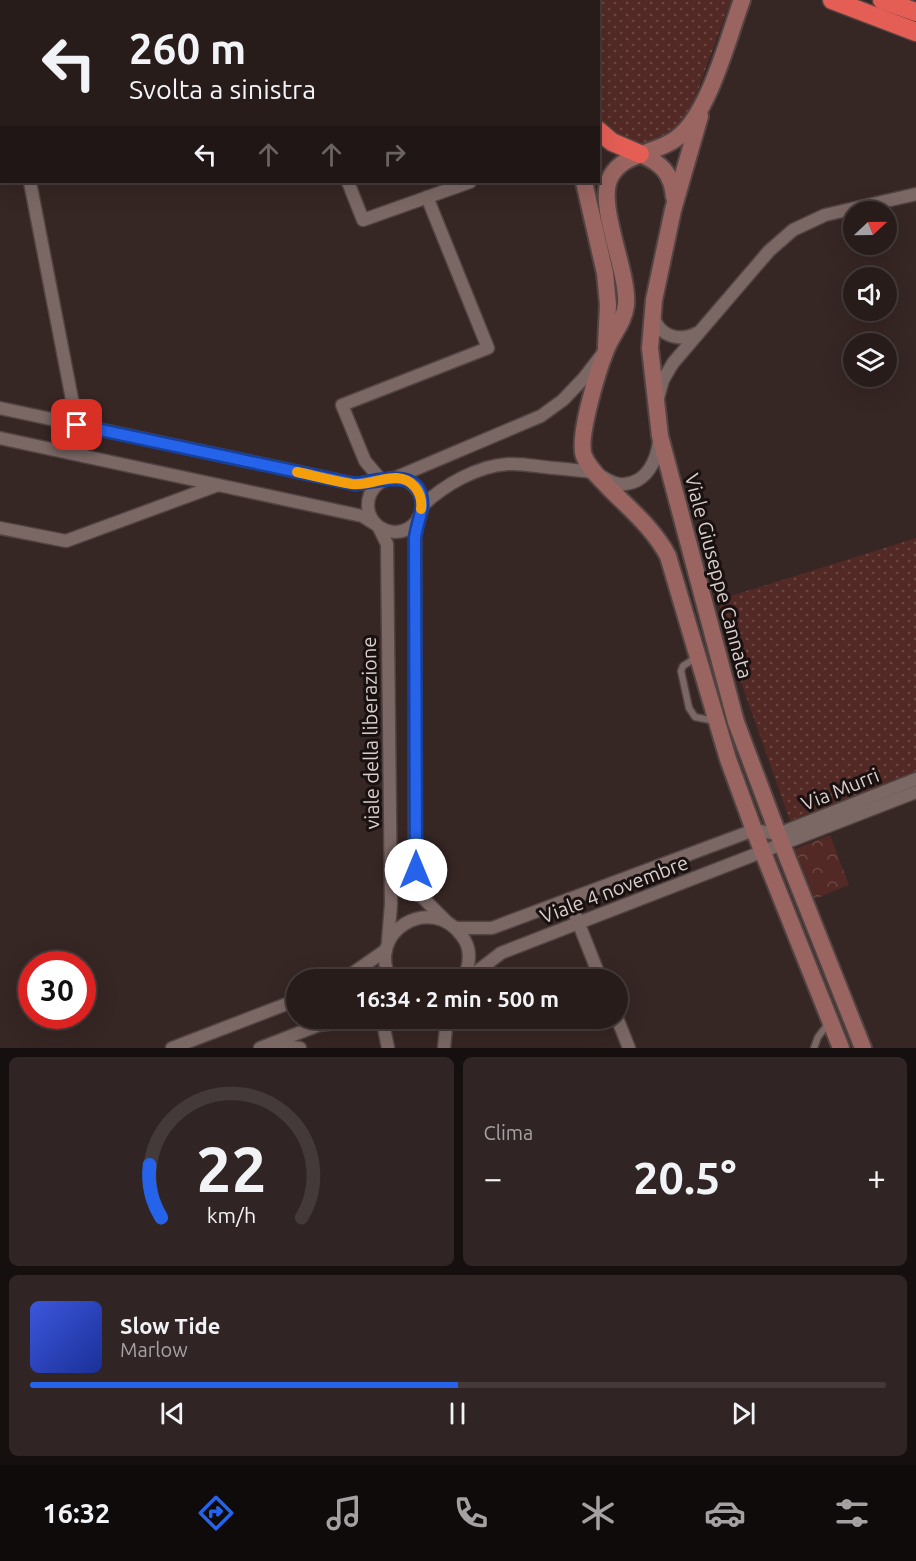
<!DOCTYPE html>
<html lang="it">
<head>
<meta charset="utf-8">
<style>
  :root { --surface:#281c1b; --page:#302524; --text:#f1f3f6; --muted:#a5a1a3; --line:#443a3a; --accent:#2563eb }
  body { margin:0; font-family:Ubuntu,sans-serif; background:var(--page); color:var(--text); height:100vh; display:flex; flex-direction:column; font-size:22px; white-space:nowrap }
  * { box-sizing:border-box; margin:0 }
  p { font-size:20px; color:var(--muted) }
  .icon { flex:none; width:33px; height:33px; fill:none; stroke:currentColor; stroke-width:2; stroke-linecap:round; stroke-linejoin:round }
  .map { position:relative; height:1048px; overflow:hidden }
  .sheet { display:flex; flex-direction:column; gap:9px; padding:9px; background:#160f0f; flex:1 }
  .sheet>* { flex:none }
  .guide { position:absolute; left:0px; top:0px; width:600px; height:183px; box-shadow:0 6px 24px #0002,0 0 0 2px var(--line); background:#281c1b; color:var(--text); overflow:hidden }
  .needle { width:39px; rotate:68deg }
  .fabs { position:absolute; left:843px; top:201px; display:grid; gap:12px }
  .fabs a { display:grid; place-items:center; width:54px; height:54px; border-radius:50%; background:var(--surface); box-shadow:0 6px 24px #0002,0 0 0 2px var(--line); font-size:30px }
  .speed { position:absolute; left:18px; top:951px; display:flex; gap:12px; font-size:30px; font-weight:700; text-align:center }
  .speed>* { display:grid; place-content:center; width:78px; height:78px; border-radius:50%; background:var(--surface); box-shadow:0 6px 24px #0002,0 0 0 2px var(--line); line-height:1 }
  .speed .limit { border:9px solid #d22; background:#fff; color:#111 }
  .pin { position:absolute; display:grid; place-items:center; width:51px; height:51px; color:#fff; margin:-26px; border-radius:12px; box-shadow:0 3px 9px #0006 }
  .me { position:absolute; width:66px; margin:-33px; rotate:0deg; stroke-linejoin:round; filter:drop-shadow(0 0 4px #0008) }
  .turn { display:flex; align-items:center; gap:21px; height:126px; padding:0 30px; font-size:27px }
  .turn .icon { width:78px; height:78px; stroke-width:2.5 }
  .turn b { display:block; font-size:42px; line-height:51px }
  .lanes { display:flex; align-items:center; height:57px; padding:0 30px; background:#0003; justify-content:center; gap:30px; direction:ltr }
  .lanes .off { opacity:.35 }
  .big { font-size:45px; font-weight:700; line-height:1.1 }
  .sheet .widget { flex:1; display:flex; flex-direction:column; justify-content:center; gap:9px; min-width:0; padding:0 21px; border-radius:9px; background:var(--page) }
  .sheet .dial { align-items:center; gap:0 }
  .dial svg { height:156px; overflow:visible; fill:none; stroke:var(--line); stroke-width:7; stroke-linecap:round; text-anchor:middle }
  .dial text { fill:var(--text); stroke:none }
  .song { display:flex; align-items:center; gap:18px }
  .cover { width:72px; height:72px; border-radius:9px; background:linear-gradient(135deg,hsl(230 70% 55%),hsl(230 70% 35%)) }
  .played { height:6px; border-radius:3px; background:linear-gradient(90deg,var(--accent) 50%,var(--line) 50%) }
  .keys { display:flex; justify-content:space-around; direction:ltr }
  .heat { display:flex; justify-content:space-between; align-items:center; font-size:33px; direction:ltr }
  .sheet .tiles { flex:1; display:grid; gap:9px; grid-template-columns:1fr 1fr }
  .widget:last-child { grid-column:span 2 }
  .trip { position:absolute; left:286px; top:969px; width:342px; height:60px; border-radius:30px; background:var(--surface); box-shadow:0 6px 24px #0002,0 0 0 2px var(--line); font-weight:700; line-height:60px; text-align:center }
  .menu { display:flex; height:96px; justify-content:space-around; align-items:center; background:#100b0b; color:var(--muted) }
  .menu .icon { width:42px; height:42px }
  .menu .on { color:var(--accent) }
  .menu b { font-size:27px; color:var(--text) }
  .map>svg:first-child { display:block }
  .grass { fill:url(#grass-dots) }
  .forest { fill:url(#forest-crowns) }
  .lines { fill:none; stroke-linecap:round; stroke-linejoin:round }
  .lane-casing { stroke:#524443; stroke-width:9 }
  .street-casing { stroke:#524443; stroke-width:15 }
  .secondary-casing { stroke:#524443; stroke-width:20 }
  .highway-casing { stroke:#524443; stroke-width:21 }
  .lane { stroke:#7b6865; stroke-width:6 }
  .street { stroke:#7b6865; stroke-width:12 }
  .secondary { stroke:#9a6560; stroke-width:16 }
  .highway { stroke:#e45e55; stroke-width:18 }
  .route-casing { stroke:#184099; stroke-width:15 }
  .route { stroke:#2563eb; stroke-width:10 }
  .slow { stroke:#f59e0b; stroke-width:10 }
  .labels { text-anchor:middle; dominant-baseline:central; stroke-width:6; stroke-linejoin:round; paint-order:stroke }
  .street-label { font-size:20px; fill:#d9cecd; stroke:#181110 }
</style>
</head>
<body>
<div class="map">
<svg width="916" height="1048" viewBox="0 0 916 1048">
  <defs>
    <pattern id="grass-dots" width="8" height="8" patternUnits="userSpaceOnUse" patternTransform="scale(1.5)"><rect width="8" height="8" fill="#522925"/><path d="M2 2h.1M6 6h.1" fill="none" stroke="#6a4743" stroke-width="1.8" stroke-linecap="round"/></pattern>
    <pattern id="forest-crowns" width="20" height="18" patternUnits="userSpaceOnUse" patternTransform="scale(1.5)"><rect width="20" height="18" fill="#522925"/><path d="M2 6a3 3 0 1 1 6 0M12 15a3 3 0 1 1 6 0" fill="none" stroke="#6a4743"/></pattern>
  </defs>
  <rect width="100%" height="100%" fill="#362624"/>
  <g class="grass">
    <polygon points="566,0 731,0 690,112 675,132 655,144 631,145 600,123 598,2"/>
    <polygon points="916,538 916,771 790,821 735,665 718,600"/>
  </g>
  <polygon class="forest" points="830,835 849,885 815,899 795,849"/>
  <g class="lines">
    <defs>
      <g id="lane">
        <polyline points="697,657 683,666 681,671 689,708 695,717 715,721"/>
        <polyline points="814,1048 818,1037 828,1024"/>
      </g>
      <g id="street">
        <polyline points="279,0 280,2"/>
        <polyline points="498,0 499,2"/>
        <polyline points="510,0 511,2"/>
        <polyline points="75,2 78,0"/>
        <polyline points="0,37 2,36"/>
        <polyline points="0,110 2,111"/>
        <polyline points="30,182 83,456"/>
        <polyline points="348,182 363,220 470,182"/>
        <path d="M653 317C661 337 679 342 697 333"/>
        <polyline points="658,398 663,380 673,363 769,251 793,230 825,215 916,194"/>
        <polyline points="0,408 355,484 382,481"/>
        <polyline points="0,438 362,516 378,526 387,544 391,904 388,941"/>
        <polyline points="397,477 541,416 563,400 584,378 600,357"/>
        <circle cx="395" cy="505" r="27"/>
        <polyline points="382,481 365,461 342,405 488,348 427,197"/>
        <path d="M422 506C444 485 477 466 508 464 523 463 539 467 554 468 566 469 579 470 591 472 603 474 611 486 625 484 647 482 657 460 659 441"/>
        <polyline points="418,518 415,538 415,870 421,896 446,921"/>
        <polyline points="0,528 66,541 218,485"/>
        <polyline points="569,899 601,980"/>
        <polyline points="456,928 492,928 754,830 778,834 916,779"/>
        <polyline points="343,980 386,950"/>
        <path d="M391 980C365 933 430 892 462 936 472 949 470 965 463 980"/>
        <polyline points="466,980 501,953 916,792"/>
        <polyline points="382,1018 388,1048"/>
        <polyline points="617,1018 629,1048"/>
        <polyline points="172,1048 297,1000"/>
        <polyline points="260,1048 319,1025 376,1018"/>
        <polyline points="272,1048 283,1046 300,1048"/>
        <polyline points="444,1048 447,1018"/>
      </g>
      <g id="secondary">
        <path d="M742 0C728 38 709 114 677 138 657 154 624 152 611 176 595 203 629 271 626 305 624 323 612 334 606 350 598 370 577 438 584 456 589 469 600 478 609 488 630 509 654 529 668 556L728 759 754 830 841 1048"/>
        <polyline points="700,116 673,210 654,300 650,348 660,436 736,722 778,834 863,1048"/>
        <path d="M640 154C661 163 672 173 674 197"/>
        <polyline points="584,182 605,273 608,305 606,346"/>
      </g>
      <g id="highway">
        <polyline points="543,0 544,2"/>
        <polyline points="561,0 562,2"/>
        <polyline points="832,0 916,32"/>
        <polyline points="882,0 916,12"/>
        <polyline points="598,130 612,142 640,154"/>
      </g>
    </defs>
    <use href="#lane" class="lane-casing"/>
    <use href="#street" class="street-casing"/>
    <use href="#secondary" class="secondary-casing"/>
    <use href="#highway" class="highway-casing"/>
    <use href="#lane" class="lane"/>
    <use href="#street" class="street"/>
    <use href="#secondary" class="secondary"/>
    <use href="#highway" class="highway"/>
  </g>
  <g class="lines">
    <defs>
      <path id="route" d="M77 425 355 484C378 481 423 466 422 506 421 516 416 528 415 538L416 870"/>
    </defs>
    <use href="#route" class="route-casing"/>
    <use href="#route" class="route"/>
    <path class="slow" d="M297 472C315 476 334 481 352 484 373 487 398 467 415 487 420 493 422 501 421 509"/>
  </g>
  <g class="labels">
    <g class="street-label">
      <text transform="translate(719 576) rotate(75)">Viale Giuseppe Cannata</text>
      <text transform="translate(370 733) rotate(-91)">viale della liberazione</text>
      <text transform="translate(840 789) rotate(-22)">Via Murri</text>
      <text transform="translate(614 889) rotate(-21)">Viale 4 novembre</text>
    </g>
  </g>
</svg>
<div class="fabs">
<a><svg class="needle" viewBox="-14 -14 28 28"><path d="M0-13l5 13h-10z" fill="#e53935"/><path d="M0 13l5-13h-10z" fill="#a5a1a3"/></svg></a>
<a><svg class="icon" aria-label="sound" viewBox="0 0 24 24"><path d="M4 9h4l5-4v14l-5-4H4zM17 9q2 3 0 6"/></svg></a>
<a><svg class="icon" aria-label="layers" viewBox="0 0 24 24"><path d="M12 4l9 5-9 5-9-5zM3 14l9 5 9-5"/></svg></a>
</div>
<div class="speed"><div class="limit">30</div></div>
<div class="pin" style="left:77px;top:425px;background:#d93025"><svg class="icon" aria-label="arrive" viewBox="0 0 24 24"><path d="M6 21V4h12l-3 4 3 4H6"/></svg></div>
<svg class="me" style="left:416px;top:870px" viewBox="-20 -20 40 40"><circle r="19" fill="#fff"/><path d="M0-13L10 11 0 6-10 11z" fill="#2563eb"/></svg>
<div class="trip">16:34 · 2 min · 500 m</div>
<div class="guide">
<div class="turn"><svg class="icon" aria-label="left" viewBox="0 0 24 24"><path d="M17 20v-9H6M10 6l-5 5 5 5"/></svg><div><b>260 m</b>Svolta a sinistra</div></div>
<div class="lanes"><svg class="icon" aria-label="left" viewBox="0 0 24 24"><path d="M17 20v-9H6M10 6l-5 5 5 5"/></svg><svg class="icon off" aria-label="ahead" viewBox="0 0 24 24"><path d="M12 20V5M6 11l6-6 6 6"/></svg><svg class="icon off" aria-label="ahead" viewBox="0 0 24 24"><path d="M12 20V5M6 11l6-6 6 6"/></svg><svg class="icon off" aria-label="right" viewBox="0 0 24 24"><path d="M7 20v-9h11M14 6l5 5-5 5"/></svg></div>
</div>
</div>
<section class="sheet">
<div class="tiles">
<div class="widget dial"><svg viewBox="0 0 100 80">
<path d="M14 69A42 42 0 1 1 86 69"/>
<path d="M14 69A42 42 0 0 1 8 42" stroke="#2563eb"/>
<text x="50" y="56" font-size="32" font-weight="700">22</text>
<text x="50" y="72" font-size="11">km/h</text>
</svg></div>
<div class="widget"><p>Clima</p>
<div class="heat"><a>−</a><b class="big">20.5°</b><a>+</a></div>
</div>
<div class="widget">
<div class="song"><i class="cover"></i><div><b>Slow Tide</b><p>Marlow</p></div></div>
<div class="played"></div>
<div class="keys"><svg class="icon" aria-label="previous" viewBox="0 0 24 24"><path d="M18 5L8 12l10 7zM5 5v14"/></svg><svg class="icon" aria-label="pause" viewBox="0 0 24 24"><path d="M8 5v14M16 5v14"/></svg><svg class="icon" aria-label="next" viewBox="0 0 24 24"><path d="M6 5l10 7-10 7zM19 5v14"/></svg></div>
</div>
</div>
</section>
<nav class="menu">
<b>16:32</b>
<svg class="icon on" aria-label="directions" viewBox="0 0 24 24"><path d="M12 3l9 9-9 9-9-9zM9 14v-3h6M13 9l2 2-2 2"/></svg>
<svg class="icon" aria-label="music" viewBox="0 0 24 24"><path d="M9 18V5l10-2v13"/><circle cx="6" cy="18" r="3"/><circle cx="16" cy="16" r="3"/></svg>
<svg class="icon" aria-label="phone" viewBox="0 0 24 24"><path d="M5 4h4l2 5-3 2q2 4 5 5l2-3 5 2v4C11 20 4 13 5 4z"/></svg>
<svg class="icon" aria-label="climate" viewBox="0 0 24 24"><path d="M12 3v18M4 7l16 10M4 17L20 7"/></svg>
<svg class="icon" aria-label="car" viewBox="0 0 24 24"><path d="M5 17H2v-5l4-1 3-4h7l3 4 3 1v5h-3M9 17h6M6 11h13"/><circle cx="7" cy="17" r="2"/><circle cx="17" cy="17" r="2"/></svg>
<svg class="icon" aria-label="filters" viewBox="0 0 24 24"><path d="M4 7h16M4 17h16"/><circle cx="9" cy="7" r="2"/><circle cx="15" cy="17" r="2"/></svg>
</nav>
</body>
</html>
